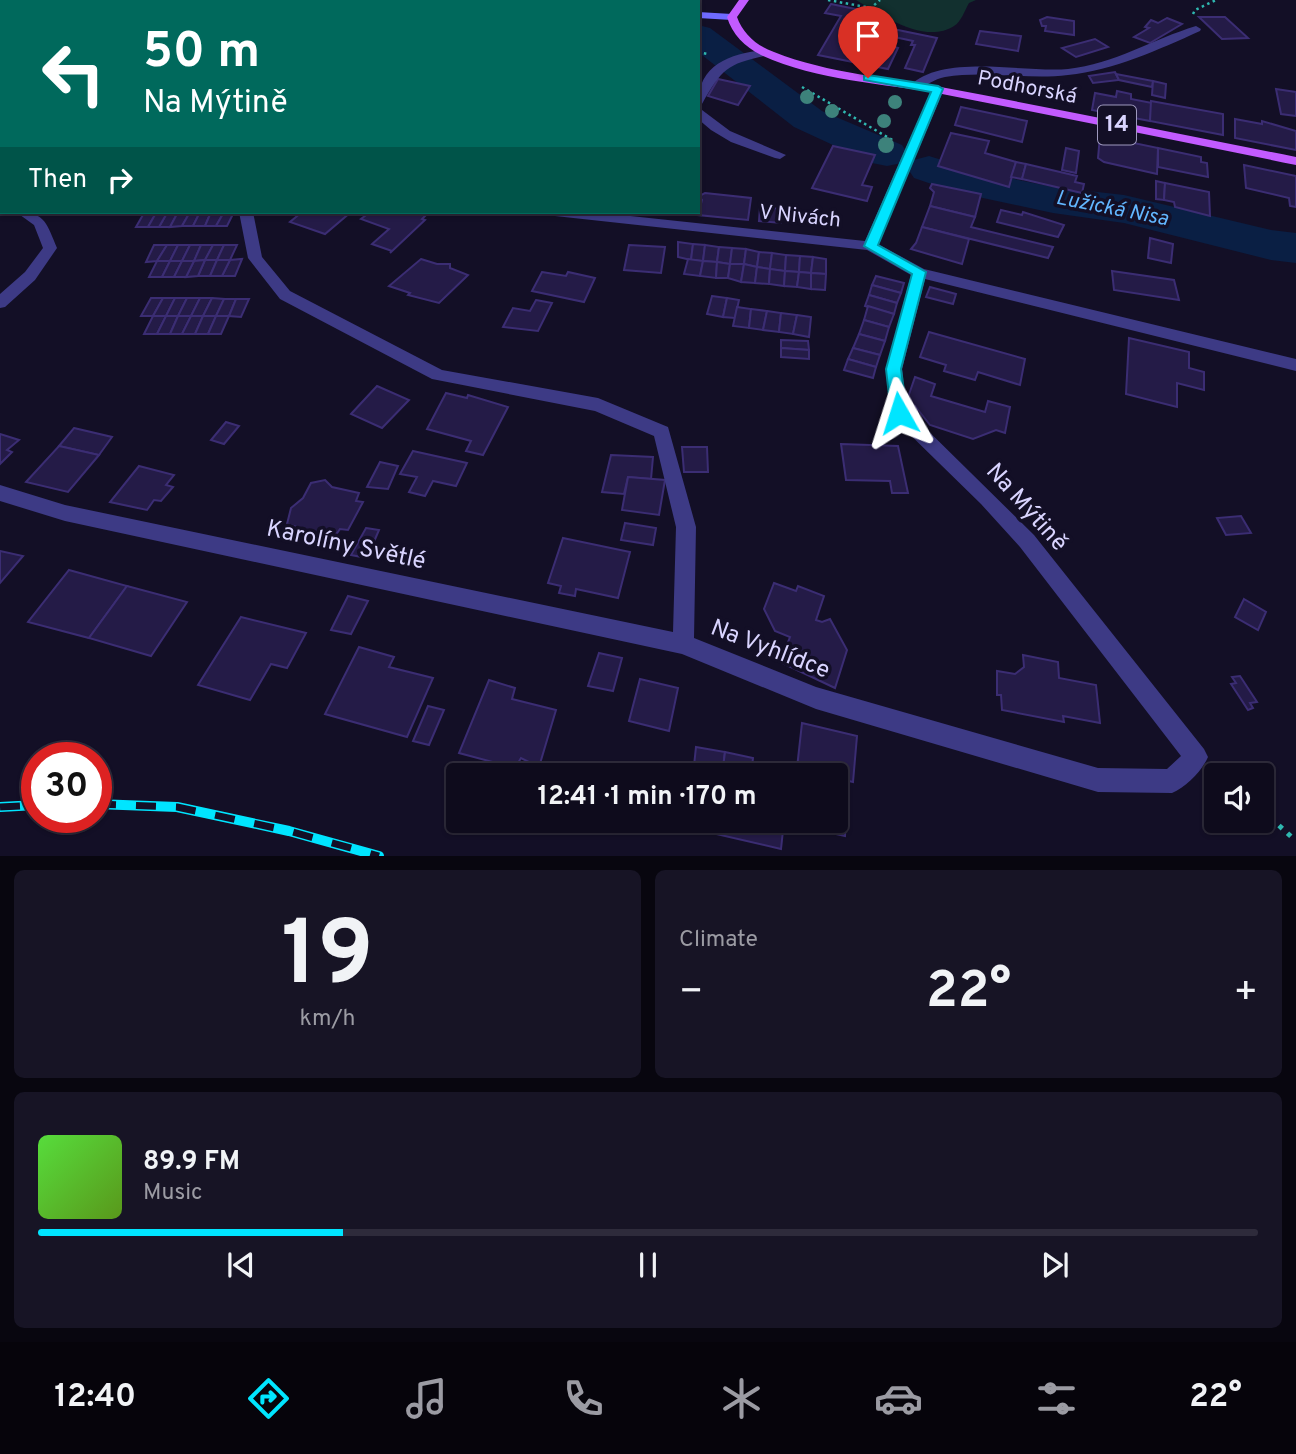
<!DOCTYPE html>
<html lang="en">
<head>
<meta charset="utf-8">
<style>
  :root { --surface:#0e0b1c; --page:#171425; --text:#f1f3f6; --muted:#9b9ba3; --line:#2e2b3b; --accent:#00e5ff }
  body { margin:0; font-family:Overpass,sans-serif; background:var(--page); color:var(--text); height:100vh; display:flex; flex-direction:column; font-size:26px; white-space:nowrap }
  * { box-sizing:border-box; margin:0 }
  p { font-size:23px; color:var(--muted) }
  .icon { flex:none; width:38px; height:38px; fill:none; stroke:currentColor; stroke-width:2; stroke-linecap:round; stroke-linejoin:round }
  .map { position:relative; height:856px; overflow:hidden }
  .sheet { display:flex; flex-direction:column; gap:14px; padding:14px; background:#08060f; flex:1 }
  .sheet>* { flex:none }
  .guide { position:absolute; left:0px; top:0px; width:700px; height:214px; box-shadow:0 2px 5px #0004,0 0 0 2px var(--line); background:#00695c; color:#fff; overflow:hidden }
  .fabs { position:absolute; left:1204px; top:763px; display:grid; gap:14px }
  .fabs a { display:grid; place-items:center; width:70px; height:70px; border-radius:7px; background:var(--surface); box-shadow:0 2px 5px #0004,0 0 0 2px var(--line); font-size:35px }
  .speed { position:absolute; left:21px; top:742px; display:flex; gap:14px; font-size:35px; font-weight:700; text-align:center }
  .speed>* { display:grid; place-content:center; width:91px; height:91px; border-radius:50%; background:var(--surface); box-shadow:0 2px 5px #0004,0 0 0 2px var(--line); line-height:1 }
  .speed .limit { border:10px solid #d22; background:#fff; color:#111 }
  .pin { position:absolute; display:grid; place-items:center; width:60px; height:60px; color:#fff; margin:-72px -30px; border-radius:50% 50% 50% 0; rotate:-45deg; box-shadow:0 0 7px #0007 }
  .pin .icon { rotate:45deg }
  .me { position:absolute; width:77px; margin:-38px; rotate:354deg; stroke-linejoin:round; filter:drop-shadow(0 0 5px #0008) }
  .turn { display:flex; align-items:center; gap:24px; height:147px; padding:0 28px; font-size:32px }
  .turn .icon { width:91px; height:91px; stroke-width:2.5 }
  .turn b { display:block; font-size:49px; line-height:60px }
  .then { display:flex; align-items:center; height:66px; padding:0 28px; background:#0003; gap:14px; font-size:26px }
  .big { font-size:52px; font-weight:700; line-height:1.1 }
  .sheet .widget { flex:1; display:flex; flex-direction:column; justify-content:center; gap:10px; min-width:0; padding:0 24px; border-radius:10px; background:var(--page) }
  .sheet .dial { align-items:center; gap:0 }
  .dial b { font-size:91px; line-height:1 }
  .song { display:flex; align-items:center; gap:21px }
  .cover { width:84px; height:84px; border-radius:10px; background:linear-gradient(135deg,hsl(110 70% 55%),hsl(90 70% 35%)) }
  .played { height:7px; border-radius:4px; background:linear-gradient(90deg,var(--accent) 25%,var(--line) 25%) }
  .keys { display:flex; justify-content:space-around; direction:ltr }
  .heat { display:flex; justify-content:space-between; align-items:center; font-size:38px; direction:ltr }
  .sheet .tiles { flex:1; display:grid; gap:14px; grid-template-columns:1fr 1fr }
  .widget:last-child { grid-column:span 2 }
  .trip { position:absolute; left:446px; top:763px; width:402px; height:70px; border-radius:7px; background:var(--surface); box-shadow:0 2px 5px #0004,0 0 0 2px var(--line); font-weight:700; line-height:70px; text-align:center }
  .tabs { display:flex; height:112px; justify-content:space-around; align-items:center; background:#06040b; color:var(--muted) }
  .tabs .icon { width:49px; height:49px }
  .tabs .current { color:var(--accent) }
  .tabs b { font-size:32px; color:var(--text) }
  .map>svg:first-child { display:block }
  .green { fill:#12302f }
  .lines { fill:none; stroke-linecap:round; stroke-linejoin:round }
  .stream { fill:#0a1f44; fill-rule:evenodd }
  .river { fill:#0a1f44; fill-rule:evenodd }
  .building { fill:#241b47; stroke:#3b2d73; stroke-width:2 }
  .path-far1 { stroke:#2fb8b0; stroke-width:2.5; stroke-dasharray:2.5 3.5; stroke-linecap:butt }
  .path { stroke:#2fb8b0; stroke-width:5; stroke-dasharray:4.5 7; stroke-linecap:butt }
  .lane { fill:#3d3a85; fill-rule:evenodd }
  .street { fill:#3d3a85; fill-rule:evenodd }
  .secondary { fill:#6f6bff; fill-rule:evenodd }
  .primary { fill:#c25bff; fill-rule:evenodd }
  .rail-casing { stroke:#00e5ff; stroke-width:10 }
  .rail { stroke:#130f26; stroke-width:7; stroke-dasharray:20; stroke-linecap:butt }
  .tree { fill:#3d827b }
  .route { fill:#00e5ff; stroke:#0095a6; stroke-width:2 }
  .labels { text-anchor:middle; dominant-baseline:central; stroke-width:7; stroke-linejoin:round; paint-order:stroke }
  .far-street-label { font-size:21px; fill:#d9d4ff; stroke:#130f26 }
  .far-water-label { font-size:21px; font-style:italic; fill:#62b6ff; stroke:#130f26 }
  .shield { fill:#130f26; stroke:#9e99be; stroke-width:2 }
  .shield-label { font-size:23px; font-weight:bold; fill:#d9d4ff }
  .street-label { font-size:24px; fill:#d9d4ff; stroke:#130f26 }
</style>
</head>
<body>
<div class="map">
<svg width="1296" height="856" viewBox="0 0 1296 856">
  <rect width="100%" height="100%" fill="#130f26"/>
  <path class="green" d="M856 0H976L969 3C965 10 961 22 954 26 925 45 881 15 856 0Z"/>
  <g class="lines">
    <g class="stream">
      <polygon points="630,0 633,2 626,2 627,1"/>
      <polygon points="2,61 2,65 0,66 0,62"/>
    </g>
    <g class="river">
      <polygon points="698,25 710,28 822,111 902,145 908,154 902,163 887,166 872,163 794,127 698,52"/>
      <polygon points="929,156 980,172 1053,187 1124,195 1271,230 1296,233 1296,263 1271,260 1124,223 1053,213 955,192 914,178 908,169 914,160"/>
    </g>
  </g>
  <g class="building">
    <polygon points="831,4 865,11 859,22 937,38 923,72 905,68 915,45 911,45 913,41 885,35 854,31 851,36 898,48 888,69 818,55 841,16 825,13"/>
    <polygon points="1047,17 1074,21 1074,35 1045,31 1046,26 1042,26 1040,20"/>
    <polygon points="1199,17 1225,17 1248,38 1222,39"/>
    <polygon points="1167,18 1182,24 1150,43 1134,37 1149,28 1145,27 1151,20 1158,23"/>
    <polygon points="980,31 1021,36 1018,51 976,44"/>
    <polygon points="1095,39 1108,47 1076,57 1062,48"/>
    <polygon points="1115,72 1119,80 1093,83 1089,76"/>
    <polygon points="1116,74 1153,81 1152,87 1119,80"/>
    <polygon points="718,79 750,86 738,105 708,96"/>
    <polygon points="1153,81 1166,84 1165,98 1152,95"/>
    <polygon points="1276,89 1296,92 1296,116 1281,114"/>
    <polygon points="1117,91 1131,94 1131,99 1152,103 1150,121 1092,110 1095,93 1116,97"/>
    <polygon points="1151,101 1223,114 1223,135 1150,121"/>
    <polygon points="961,107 1027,121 1022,142 955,125"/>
    <polygon points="1235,119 1262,124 1262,121 1296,131 1296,150 1235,138"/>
    <polygon points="951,133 989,141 985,153 1016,162 1009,187 938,166"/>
    <polygon points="1100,136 1158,148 1157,174 1104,162 1098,158"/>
    <polygon points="833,146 875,155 862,185 872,187 867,201 812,188"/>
    <polygon points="1066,148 1079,151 1076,173 1062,170"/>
    <polygon points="1158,148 1201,157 1201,162 1207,163 1208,177 1158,167"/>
    <polygon points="1016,162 1026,164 1022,179 1011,177"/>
    <polygon points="1026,164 1077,176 1075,182 1084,184 1082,193 1022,179"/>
    <polygon points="1244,165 1296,176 1296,207 1290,206 1289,198 1246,188"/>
    <polygon points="1156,181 1165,183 1164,200 1156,199"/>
    <polygon points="1165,183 1209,192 1210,216 1175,207 1174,202 1164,200"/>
    <polygon points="932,184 981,194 975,217 930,206 934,192 930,188"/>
    <polygon points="705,193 751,198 748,220 698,215 702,200 699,196"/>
    <polygon points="930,206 975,217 971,227 1053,247 1048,258 922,227"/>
    <polygon points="760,207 782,209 781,223 759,221"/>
    <polygon points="1001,210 1022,215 1023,212 1064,225 1058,237 997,222"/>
    <polygon points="178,212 170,227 159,227 167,213"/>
    <polygon points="178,212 190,212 182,226 170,227"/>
    <polygon points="190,212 200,212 193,226 182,226"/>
    <polygon points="200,212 211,212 205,226 193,226"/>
    <polygon points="211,212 224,212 216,226 205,226"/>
    <polygon points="224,212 234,212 227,226 216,226"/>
    <polygon points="302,212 351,212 325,234 290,222"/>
    <polygon points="370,212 419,212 427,214 422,219 425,220 390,253 392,251 372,244 389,229 361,219"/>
    <polygon points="144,213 156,213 148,227 136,227"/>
    <polygon points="156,213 167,213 159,227 148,227"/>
    <polygon points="922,227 969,239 962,264 911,249 916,243"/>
    <polygon points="1150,238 1173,244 1171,263 1148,258"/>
    <polygon points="678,242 693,244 691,260 678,257"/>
    <polygon points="693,244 705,245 703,261 691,260"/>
    <polygon points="154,245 167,245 157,261 146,262"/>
    <polygon points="167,245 178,245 170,261 157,261"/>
    <polygon points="178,245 190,245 182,261 170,261"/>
    <polygon points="190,245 201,245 194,261 182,261"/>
    <polygon points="201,245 213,245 205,260 194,261"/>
    <polygon points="213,245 224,245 217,260 205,260"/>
    <polygon points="224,245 237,245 230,260 217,260"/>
    <polygon points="629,245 665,247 661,273 624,270"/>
    <polygon points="705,245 719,247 717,262 703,261"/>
    <polygon points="719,247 732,248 730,264 717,262"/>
    <polygon points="732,248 746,249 744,264 730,264"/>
    <polygon points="746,249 759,252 757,267 744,264"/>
    <polygon points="759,252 772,253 770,269 757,267"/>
    <polygon points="772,253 786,255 785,271 770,269"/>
    <polygon points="786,255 800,256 799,272 785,271"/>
    <polygon points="800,256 813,257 811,273 799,272"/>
    <polygon points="813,257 826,259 826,274 811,273"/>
    <polygon points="242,259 235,276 222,276 230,260"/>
    <polygon points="421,259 437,264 450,264 450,268 468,275 439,303 408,295 410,293 389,286"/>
    <polygon points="688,259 703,261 700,276 684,274"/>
    <polygon points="205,260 217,260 210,276 198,276"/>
    <polygon points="205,260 198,276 186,277 194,261"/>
    <polygon points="217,260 230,260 222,276 210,276"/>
    <polygon points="157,261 170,261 162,277 149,277"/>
    <polygon points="170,261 182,261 174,277 162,277"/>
    <polygon points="182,261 194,261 186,277 174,277"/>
    <polygon points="703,261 717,262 716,278 700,276"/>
    <polygon points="717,262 730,264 728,278 716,278"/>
    <polygon points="730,264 744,264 741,282 728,278"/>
    <polygon points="744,264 757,267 755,283 741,282"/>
    <polygon points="757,267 770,269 769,284 755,283"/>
    <polygon points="770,269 785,271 784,286 769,284"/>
    <polygon points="785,271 799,272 797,287 784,286"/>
    <polygon points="1112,271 1174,280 1179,300 1114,290"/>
    <polygon points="542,272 566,276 568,272 595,278 584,302 532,291"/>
    <polygon points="799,272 811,273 811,289 797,287"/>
    <polygon points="811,273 826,274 825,290 811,289"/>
    <polygon points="876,276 904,283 901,293 872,285"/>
    <polygon points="872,285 901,293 897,303 869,295"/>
    <polygon points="930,287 956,294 953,304 926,297"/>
    <polygon points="869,295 897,303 894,314 865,306"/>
    <polygon points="712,296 727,298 723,317 707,314"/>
    <polygon points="151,298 163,298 153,316 141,316"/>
    <polygon points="163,298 175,298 166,316 153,316"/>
    <polygon points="175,298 187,298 178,316 166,316"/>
    <polygon points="187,298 200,298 191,316 178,316"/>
    <polygon points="200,298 212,298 203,316 191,316"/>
    <polygon points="212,298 224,299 216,316 203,316"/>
    <polygon points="727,298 739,300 735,318 723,317"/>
    <polygon points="224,299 236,299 229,316 216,316"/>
    <polygon points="236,299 249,299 241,317 229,316"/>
    <polygon points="536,300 552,303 538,331 503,327 513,308 530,311"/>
    <polygon points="868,306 894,314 889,327 864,320"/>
    <polygon points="737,307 751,309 749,328 733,326"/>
    <polygon points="751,309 767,311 763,330 749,328"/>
    <polygon points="767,311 781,313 779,332 763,330"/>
    <polygon points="781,313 797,315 793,334 779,332"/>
    <polygon points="797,315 811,317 809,337 793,334"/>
    <polygon points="153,316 166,316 157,334 144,334"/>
    <polygon points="166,316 178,316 170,334 157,334"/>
    <polygon points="178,316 191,316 182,334 170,334"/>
    <polygon points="191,316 203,316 195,334 182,334"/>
    <polygon points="203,316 216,316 208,334 195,334"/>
    <polygon points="216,316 229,316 221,334 208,334"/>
    <polygon points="864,320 889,327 885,341 859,334"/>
    <polygon points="929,332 1025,359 1020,385 978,372 975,380 944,371 946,365 920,357"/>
    <polygon points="859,334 885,341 880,355 853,348"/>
    <polygon points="1129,338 1189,352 1189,368 1204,372 1204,390 1177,383 1177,407 1126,394"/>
    <polygon points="781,340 808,341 809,350 781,348"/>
    <polygon points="781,348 809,350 809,359 781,357"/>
    <polygon points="853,348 880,355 876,367 848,359"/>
    <polygon points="848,359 876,367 873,378 844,370"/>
    <polygon points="915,377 935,384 931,396 985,412 988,401 1010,407 1005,433 996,430 973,439 930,425 915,406 906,403"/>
    <polygon points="377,386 409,400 382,428 351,414"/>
    <polygon points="446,393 467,398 468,395 508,407 483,455 466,451 471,441 427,429"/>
    <polygon points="226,422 239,426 224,444 211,440"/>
    <polygon points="74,428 112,437 99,455 59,446"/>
    <polygon points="0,434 19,440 7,450 12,452 0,464"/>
    <polygon points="841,444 898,446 908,493 892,493 890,481 846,480"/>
    <polygon points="59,446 99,455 68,492 26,482"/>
    <polygon points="682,447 707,447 708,472 684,472"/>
    <polygon points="413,451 467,463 456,486 433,481 425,496 409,492 417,477 400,474"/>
    <polygon points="611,455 653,457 651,479 628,477 624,494 602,492"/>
    <polygon points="380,462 398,466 388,489 367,487"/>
    <polygon points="139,466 174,475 166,485 173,487 161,501 154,500 147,510 110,502"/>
    <polygon points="628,477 665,480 659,515 622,510"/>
    <polygon points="325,480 332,487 359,493 356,501 363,502 348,530 340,529 335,536 327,533 326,536 287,524 291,508 303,498 311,483"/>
    <polygon points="1241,516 1251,533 1226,535 1217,518"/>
    <polygon points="625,523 656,528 653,545 621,540"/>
    <polygon points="366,528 379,530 367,558 351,555"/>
    <polygon points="563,538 630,552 618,598 576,589 575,596 559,593 561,586 548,583"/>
    <polygon points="0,551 23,556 0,583"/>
    <polygon points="69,570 127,586 89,638 28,622"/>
    <polygon points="774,583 796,591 798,586 824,596 816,620 822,622 830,619 847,650 835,688 780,662 790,637 775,631 764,609"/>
    <polygon points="127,586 187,602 151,656 89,638"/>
    <polygon points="348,596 368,601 351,634 331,630"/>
    <polygon points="1244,599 1266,612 1258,630 1235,617"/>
    <polygon points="241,617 306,633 287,668 271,664 250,700 198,685"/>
    <polygon points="359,647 394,657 389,667 433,678 407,737 325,714"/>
    <polygon points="599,653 622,658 613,691 588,686"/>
    <polygon points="1023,655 1058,662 1059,678 1096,685 1100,723 1063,716 1064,722 1002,710 1001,695 997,695 997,671 1015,674 1024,667"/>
    <polygon points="1240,676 1257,702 1250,703 1253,708 1248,710 1231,684 1236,683 1232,677"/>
    <polygon points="640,679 678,688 669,731 629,721"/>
    <polygon points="489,680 515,688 512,699 556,710 539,767 521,758 515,768 459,753"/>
    <polygon points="428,706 444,710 429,745 413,741"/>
    <polygon points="802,723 857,736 853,782 836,778 836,775 797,768"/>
    <polygon points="696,747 725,752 722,775 693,775"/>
    <polygon points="725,752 753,758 751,775 722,775"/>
    <polygon points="836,783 848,786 845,836 804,827 804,821 836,821"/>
    <polygon points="661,821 715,821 712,833"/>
    <polygon points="715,821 725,824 726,821 784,821 781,849 712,833"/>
  </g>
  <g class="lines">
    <g class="path-far1">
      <polyline points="349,0 358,2"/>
      <polyline points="828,0 871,8 880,0"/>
      <polyline points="249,2 251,0"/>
      <polyline points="1193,14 1195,10 1216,0"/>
      <polyline points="698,52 708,54"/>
      <polyline points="802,87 894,141"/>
    </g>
    <polyline class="path" points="1262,810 1296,841"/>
    <g class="lane">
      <path d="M765 50 771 53 769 55C728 64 723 67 702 104L698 105C698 64 730 54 765 50Z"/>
      <polygon points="698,107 730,131 786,155 780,159 775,158 731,142 711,130 698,119"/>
    </g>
    <g class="street">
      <path d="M1196 26 1201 29 1200 31C1158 50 1114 70 1068 75 1027 80 986 70 945 77 934 79 926 86 916 90L910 86C942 53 1025 73 1068 69 1114 64 1153 39 1196 26Z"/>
      <path d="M938 85 944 89 878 244 924 269 1296 359V371L925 279 902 369 907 410 1034 535 1204 749 1208 757C1202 771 1186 787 1172 793L1098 792 816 709 682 654 65 521 0 501V485L65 505 673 632 676 527 654 436 595 411 432 379 280 299 248 258 239 212H253L262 257 290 291 442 370 598 398 668 427 696 527 694 638 816 687 1098 768 1167 769 1181 756 1020 547 981 504 893 418 886 369 911 275 867 250 555 216 548 212H593L865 241 932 89Z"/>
      <rect x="0" y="141" width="2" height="8"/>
      <rect x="0" y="193" width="2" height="9"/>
      <path d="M16 212C45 211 47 224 57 248L35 280 5 307 0 308V294L25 272 43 248 34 225Z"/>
    </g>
    <g class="secondary">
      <polygon points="654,0 666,0 667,2 655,2"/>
      <polygon points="698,12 732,14 737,17 732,20 698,18"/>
    </g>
    <path class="primary" d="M739 0H749L737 17C743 34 757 46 774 52 829 74 889 77 946 88 1063 110 1179 134 1296 157V165C1178 141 1060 117 942 94 883 83 817 81 761 55 745 47 732 34 727 17Z"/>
    <defs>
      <g id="rail">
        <polyline points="96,804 177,807 289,831 379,856"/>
        <polyline points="0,807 37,805"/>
      </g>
    </defs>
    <use href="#rail" class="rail-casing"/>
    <use href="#rail" class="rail"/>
  </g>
  <g class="tree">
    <circle cx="807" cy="97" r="7"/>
    <circle cx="895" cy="102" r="7"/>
    <circle cx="832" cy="111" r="7"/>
    <circle cx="884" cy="121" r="7"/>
    <circle cx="886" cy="145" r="8"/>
  </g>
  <polygon class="route" points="868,75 938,86 943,89 878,245 926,272 901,369 907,413 899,419 891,413 886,369 912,274 864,246 931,92 864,80 864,76"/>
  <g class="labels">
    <g class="far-street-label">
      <text transform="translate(1027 88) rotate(11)">Podhorská</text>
      <text transform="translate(800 217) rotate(6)">V Nivách</text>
    </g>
    <g class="far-water-label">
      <text transform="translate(1112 209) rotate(11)">Lužická Nisa</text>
    </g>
    <rect class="shield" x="1098" y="105.5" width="38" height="39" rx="5"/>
    <g class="shield-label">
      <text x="1117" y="125">14</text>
    </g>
    <g class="street-label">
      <text transform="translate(1026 508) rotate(48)">Na Mýtině</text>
      <text transform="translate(346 546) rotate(12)">Karolíny Světlé</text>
      <text transform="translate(770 650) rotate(21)">Na Vyhlídce</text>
    </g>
  </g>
</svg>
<div class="fabs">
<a><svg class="icon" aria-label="sound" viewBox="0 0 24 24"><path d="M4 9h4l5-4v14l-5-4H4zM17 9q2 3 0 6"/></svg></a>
</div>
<div class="speed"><div class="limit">30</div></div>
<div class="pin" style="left:868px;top:78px;background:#d93025"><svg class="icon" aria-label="arrive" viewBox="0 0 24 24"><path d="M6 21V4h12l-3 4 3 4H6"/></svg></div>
<svg class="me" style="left:899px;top:413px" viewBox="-20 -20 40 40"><path d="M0-17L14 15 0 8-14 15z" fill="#00e5ff" stroke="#fff" stroke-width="4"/></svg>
<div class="trip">12:41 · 1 min · 170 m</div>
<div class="guide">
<div class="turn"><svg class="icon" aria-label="left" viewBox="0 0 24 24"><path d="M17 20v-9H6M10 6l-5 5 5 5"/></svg><div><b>50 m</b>Na Mýtině</div></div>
<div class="then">Then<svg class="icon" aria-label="right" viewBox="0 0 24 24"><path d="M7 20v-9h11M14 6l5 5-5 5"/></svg></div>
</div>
</div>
<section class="sheet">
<div class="tiles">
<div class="widget dial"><b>19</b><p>km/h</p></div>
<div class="widget"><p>Climate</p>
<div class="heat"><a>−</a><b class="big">22°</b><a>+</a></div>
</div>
<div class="widget">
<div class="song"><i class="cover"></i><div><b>89.9 FM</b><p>Music</p></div></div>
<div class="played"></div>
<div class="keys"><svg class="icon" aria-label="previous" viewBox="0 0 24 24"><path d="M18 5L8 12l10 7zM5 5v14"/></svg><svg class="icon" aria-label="pause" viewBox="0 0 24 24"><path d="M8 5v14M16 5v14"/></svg><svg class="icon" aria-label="next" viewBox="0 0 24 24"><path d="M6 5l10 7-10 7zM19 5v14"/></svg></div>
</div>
</div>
</section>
<nav class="tabs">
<b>12:40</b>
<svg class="icon current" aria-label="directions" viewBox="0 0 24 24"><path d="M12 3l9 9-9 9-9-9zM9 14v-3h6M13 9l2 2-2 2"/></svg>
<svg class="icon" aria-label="music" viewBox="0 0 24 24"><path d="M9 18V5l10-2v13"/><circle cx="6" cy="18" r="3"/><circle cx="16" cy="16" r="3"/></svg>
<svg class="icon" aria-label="phone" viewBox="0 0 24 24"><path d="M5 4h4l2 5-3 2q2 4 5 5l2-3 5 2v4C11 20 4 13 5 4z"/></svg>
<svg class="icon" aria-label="climate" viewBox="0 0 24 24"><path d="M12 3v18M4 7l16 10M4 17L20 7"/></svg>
<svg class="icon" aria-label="car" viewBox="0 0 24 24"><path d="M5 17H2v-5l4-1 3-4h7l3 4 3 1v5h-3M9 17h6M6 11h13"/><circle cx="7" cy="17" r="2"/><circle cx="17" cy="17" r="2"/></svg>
<svg class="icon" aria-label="filters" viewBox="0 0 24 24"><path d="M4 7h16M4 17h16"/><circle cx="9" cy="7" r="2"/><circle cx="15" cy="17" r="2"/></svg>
<b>22°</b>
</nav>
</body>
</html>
